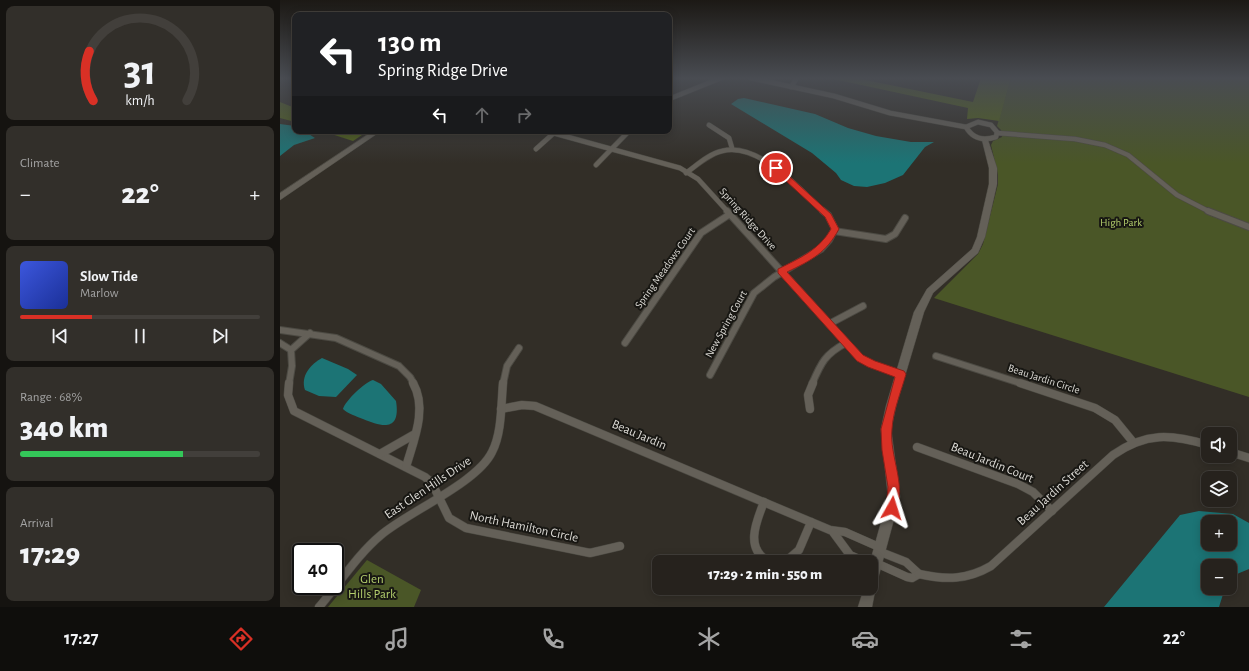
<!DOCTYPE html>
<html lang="en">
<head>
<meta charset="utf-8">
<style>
  :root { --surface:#26221d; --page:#322f2a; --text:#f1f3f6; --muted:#a4a4a4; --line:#423f3b; --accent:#d93025 }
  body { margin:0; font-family:"Alegreya Sans",sans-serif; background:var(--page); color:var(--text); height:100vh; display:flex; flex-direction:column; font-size:15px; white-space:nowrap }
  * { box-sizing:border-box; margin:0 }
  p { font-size:13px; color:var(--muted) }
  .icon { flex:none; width:22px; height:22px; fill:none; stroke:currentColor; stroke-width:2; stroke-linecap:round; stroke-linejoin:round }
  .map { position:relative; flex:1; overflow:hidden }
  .panel { display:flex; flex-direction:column; gap:6px; padding:6px; background:#151310; width:280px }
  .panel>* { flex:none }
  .banner { position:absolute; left:12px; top:12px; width:380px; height:122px; border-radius:8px; box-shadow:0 2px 10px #0003,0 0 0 1px var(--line); background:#202124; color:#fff; overflow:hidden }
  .buttons { position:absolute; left:921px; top:427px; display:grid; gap:8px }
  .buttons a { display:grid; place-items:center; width:36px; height:36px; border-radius:8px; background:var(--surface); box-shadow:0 2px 10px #0003,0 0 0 1px var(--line); font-size:20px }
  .speed { position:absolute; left:12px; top:543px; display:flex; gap:8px; font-size:20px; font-weight:700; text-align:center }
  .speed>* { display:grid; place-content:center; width:52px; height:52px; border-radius:50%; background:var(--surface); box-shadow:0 2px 10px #0003,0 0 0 1px var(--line); line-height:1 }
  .speed .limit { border:2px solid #111; border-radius:6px; background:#fff; color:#111 }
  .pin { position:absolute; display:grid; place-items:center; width:34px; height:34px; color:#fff; margin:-17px; border:2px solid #fff; border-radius:50%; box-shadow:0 1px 4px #0007 }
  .me { position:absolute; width:44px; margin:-22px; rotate:6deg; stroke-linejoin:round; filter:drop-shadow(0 0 3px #0008) }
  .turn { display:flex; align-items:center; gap:14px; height:84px; padding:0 20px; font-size:18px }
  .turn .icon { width:52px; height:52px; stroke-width:2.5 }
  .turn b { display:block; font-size:28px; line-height:34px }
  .lanes { display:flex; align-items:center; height:38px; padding:0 20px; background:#0003; justify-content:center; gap:20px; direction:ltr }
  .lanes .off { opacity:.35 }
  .big { font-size:30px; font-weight:800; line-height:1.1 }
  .panel .card { flex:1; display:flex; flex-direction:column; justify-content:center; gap:6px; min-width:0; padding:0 14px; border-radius:8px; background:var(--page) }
  .panel .dial { align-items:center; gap:0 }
  .dial svg { height:104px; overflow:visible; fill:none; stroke:var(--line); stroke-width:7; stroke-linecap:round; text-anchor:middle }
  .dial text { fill:var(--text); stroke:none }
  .song { display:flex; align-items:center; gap:12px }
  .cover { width:48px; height:48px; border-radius:6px; background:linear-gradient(135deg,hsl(230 70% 55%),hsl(230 70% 35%)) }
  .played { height:4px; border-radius:2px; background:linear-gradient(90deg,var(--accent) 30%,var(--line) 30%) }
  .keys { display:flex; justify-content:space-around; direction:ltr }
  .heat { display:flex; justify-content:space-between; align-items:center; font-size:22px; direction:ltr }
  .charge { height:6px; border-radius:3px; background:linear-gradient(90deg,#34c759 68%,var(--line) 0) }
  .trip { position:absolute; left:372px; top:555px; width:226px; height:40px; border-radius:8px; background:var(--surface); box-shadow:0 2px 10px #0003,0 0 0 1px var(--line); font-weight:800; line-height:40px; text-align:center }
  .tab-bar { display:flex; height:64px; justify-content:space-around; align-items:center; background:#0f0e0c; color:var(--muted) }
  .tab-bar .icon { width:28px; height:28px }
  .tab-bar .active { color:var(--accent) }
  .tab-bar b { font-size:18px; color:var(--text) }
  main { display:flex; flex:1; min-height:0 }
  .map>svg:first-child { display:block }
  .green { fill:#4a5627 }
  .forest { fill:#52631b }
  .water { fill:#1c7475; fill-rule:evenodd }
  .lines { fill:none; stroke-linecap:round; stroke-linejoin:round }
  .street-far2-casing { stroke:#4c4a43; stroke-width:5.5 }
  .street-far1-casing { stroke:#4c4a43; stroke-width:8 }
  .street-casing { stroke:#4c4a43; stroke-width:9 }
  .secondary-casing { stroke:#4c4a43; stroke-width:1 }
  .street-far2 { stroke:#646058; stroke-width:4.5 }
  .street-far1 { stroke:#646058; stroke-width:6 }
  .street { stroke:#646058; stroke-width:8 }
  .secondary { fill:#646058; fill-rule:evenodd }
  .route { fill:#d93025; stroke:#8d1f18 }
  .labels { text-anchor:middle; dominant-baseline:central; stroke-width:4; stroke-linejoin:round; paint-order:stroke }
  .street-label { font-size:11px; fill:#dcdad5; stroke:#181713 }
  .park-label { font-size:11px; fill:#b4cf6d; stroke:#181713 }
  .near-street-label { font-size:13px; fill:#dcdad5; stroke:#181713 }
  .near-park-label { font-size:13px; fill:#b4cf6d; stroke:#181713 }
</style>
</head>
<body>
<main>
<section class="panel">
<div class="card dial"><svg viewBox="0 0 100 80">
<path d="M14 69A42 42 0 1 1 86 69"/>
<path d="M14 69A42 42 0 0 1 11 31" stroke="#d93025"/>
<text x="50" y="56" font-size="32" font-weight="700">31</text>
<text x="50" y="72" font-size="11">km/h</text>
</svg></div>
<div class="card"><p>Climate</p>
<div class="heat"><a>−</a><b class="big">22°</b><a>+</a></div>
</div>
<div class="card">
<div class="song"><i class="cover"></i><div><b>Slow Tide</b><p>Marlow</p></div></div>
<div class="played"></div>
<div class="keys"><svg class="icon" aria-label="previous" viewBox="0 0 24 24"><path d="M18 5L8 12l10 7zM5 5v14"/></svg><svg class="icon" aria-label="pause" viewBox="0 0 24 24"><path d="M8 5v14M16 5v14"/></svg><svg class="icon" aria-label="next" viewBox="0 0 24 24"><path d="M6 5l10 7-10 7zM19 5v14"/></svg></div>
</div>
<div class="card"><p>Range · 68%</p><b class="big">340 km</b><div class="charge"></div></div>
<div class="card"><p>Arrival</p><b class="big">17:29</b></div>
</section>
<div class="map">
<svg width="969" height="607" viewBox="0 0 969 607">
  <rect width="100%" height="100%" fill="#322e27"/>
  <g class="green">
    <polygon points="731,78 969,78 969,397 654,298 698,254 703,244 718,184 718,175 711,145 713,141 722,137 721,130 717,126"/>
    <polygon points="87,560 141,590 134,607 48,607"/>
  </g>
  <g class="forest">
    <polygon points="549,78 576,78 693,102 701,78 731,78 719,121 698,118 687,119 688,108"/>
    <polygon points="0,102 15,108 15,122 0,118"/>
    <polygon points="42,131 88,131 73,141"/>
  </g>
  <g class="water">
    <polygon points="464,98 535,114 568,128 596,136 631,142 654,142 645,147 623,175 605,183 587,187 574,186 561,180 556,173 532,153 451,104 458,99"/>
    <polygon points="0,124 15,126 15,131 24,131 35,138 14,145 0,156"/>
    <path d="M42 358 68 369 77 375 56 397 39 396 25 390C20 376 31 364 42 358Z"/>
    <path d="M93 380 101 384 116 401C121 432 102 427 83 419 76 416 68 414 63 409 65 401 85 382 93 380Z"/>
    <path d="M919 511 953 514 969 523V569L957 574 950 579V566H928V588H945L939 607H824L900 515ZM928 522H950V544H928Z"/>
  </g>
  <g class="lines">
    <defs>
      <g id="street-far2">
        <polyline points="471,78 554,96 610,113 686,127"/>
        <polyline points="511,87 517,78"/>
        <polyline points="389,99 441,78"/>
        <path d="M698 122 711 125 717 132 716 137C703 141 693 139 686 127Z"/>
        <polyline points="429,125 449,138 452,148"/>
        <polyline points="266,131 400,168 418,179 448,212"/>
        <polyline points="717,133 795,139 825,145 848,155 897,195 930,212"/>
        <polyline points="256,149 275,132"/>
        <polyline points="316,165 349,131"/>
        <path d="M406 173C417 165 429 154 442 151 478 141 521 190 544 212"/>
      </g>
      <g id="street-far1">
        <polyline points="447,211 580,358 591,364 621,374"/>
        <polyline points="928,211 969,227"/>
        <polyline points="554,231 606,239 615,234 625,218"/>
        <polyline points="549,324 583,306"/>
        <polyline points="0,330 56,338 119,366 130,377 134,384"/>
        <polyline points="0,343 11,350 12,366 9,384"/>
        <polyline points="345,343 421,233 450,214"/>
        <polyline points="11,350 30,333"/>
        <polyline points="656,356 743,384"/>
        <polyline points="430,375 474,293 494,277 541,249 549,240 555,229 548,215 543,211"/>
        <polyline points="223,384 227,366 239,348"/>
        <path d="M532 384C541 363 545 354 566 343"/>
      </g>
      <g id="street">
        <polyline points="9,383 8,395 14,411 145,477 152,483 169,518 186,528 310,553 340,546"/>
        <polyline points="740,383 815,408 835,420 853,442"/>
        <polyline points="221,409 242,405 255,406 550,530 565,532 599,547"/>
        <polyline points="530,409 528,395 533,383"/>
        <polyline points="637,447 738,484 753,492 772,511"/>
        <polyline points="950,452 969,458"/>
        <polyline points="100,454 135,434"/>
        <path d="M126 467C133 442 148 409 133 383"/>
        <path d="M484 502C476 522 464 550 490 562"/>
        <polyline points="553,532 570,555 586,562"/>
        <polyline points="598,551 626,562 639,574"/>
        <polyline points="505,562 519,550 531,522"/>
        <polyline points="596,563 627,577 632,578 639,574"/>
        <path d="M639 574C666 580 687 580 711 566L833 455C866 432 891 434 928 445"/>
        <path d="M39 607C59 584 77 555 101 535 128 512 197 483 212 452 222 433 221 405 223 383"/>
      </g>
      <g id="secondary">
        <polygon points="93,131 101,131 0,200 0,193"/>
        <polygon points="705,138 708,140 717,168 717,184 705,237 698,253 653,293 644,312 616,406 611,429 620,497 596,586 592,607 578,607 584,588 591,588 590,562 608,497 601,429 606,406 634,312 647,289 692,249 697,237 709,184 709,168 702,140"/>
      </g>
    </defs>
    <use href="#street-far2" class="street-far2-casing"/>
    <use href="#street-far1" class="street-far1-casing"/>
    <use href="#street" class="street-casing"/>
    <use href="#secondary" class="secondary-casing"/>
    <use href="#street-far2" class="street-far2"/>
    <use href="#street-far1" class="street-far1"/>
    <use href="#street" class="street"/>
    <use href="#secondary" class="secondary"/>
  </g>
  <linearGradient id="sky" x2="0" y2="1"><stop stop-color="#1c1915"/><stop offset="0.48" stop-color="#494c52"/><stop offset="1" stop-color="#494c52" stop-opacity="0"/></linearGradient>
  <rect width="969" height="163" fill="url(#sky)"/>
  <path class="route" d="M493 166H498L551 214 559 229C546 253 532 260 507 272L583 355 595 361 624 371 626 374C621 392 613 411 612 429 609 456 627 485 616 512L612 514 607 512 606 508 608 487 602 450 601 429 615 377 588 367 577 361 498 273V269C520 258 539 250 551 229L545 217 493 169Z"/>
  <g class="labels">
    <g class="street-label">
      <text transform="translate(468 219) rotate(48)">Spring Ridge Drive</text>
      <text transform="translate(385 268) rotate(-55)">Spring Meadows Court</text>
      <text transform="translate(446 324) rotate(-61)">New Spring Court</text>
      <text transform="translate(764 379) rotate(18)">Beau Jardin Circle</text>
    </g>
    <g class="park-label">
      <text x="841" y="222">High Park</text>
    </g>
    <g class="near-street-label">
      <text transform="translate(359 435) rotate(23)">Beau Jardin</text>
      <text transform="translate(712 463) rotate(22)">Beau Jardin Court</text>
      <text transform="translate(148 488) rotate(-34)">East Glen Hills Drive</text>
      <text transform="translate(773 493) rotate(-42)">Beau Jardin Street</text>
      <text transform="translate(244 527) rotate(12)">North Hamilton Circle</text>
    </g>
    <g class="near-park-label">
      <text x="92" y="579">Glen<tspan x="92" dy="15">Hills Park</tspan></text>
    </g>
  </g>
</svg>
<div class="buttons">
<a><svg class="icon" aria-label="sound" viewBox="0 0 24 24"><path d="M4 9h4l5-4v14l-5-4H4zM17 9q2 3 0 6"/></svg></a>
<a><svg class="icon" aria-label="layers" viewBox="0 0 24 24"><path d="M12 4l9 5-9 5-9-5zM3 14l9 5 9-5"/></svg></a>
<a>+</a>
<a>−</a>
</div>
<div class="speed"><div class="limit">40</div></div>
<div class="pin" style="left:496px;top:168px;background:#d93025"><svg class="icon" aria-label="arrive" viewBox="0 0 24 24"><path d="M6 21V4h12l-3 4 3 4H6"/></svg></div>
<svg class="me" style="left:612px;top:508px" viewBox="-20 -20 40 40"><path d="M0-17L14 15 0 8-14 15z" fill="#d93025" stroke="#fff" stroke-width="4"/></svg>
<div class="trip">17:29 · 2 min · 550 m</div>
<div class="banner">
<div class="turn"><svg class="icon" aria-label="left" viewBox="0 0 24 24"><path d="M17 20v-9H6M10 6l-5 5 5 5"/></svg><div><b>130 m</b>Spring Ridge Drive</div></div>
<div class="lanes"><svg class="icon" aria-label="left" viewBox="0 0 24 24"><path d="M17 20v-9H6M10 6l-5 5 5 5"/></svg><svg class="icon off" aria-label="ahead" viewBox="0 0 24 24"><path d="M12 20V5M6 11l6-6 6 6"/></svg><svg class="icon off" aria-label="right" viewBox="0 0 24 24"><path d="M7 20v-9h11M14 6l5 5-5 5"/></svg></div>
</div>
</div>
</main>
<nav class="tab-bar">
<b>17:27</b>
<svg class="icon active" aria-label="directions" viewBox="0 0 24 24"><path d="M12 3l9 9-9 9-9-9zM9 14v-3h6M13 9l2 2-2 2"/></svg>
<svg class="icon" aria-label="music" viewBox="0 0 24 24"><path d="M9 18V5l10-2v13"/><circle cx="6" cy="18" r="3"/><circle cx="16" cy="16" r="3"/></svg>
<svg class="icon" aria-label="phone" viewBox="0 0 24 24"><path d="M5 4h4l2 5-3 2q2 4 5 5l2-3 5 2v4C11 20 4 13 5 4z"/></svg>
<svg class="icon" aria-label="climate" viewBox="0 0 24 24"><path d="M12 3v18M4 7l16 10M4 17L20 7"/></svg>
<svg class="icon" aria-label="car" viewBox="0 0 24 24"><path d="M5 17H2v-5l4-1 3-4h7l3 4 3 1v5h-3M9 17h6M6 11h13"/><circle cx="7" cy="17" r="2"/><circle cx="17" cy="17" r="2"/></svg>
<svg class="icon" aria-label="filters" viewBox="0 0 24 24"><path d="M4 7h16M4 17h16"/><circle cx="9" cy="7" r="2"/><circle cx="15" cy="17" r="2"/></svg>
<b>22°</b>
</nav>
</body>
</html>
